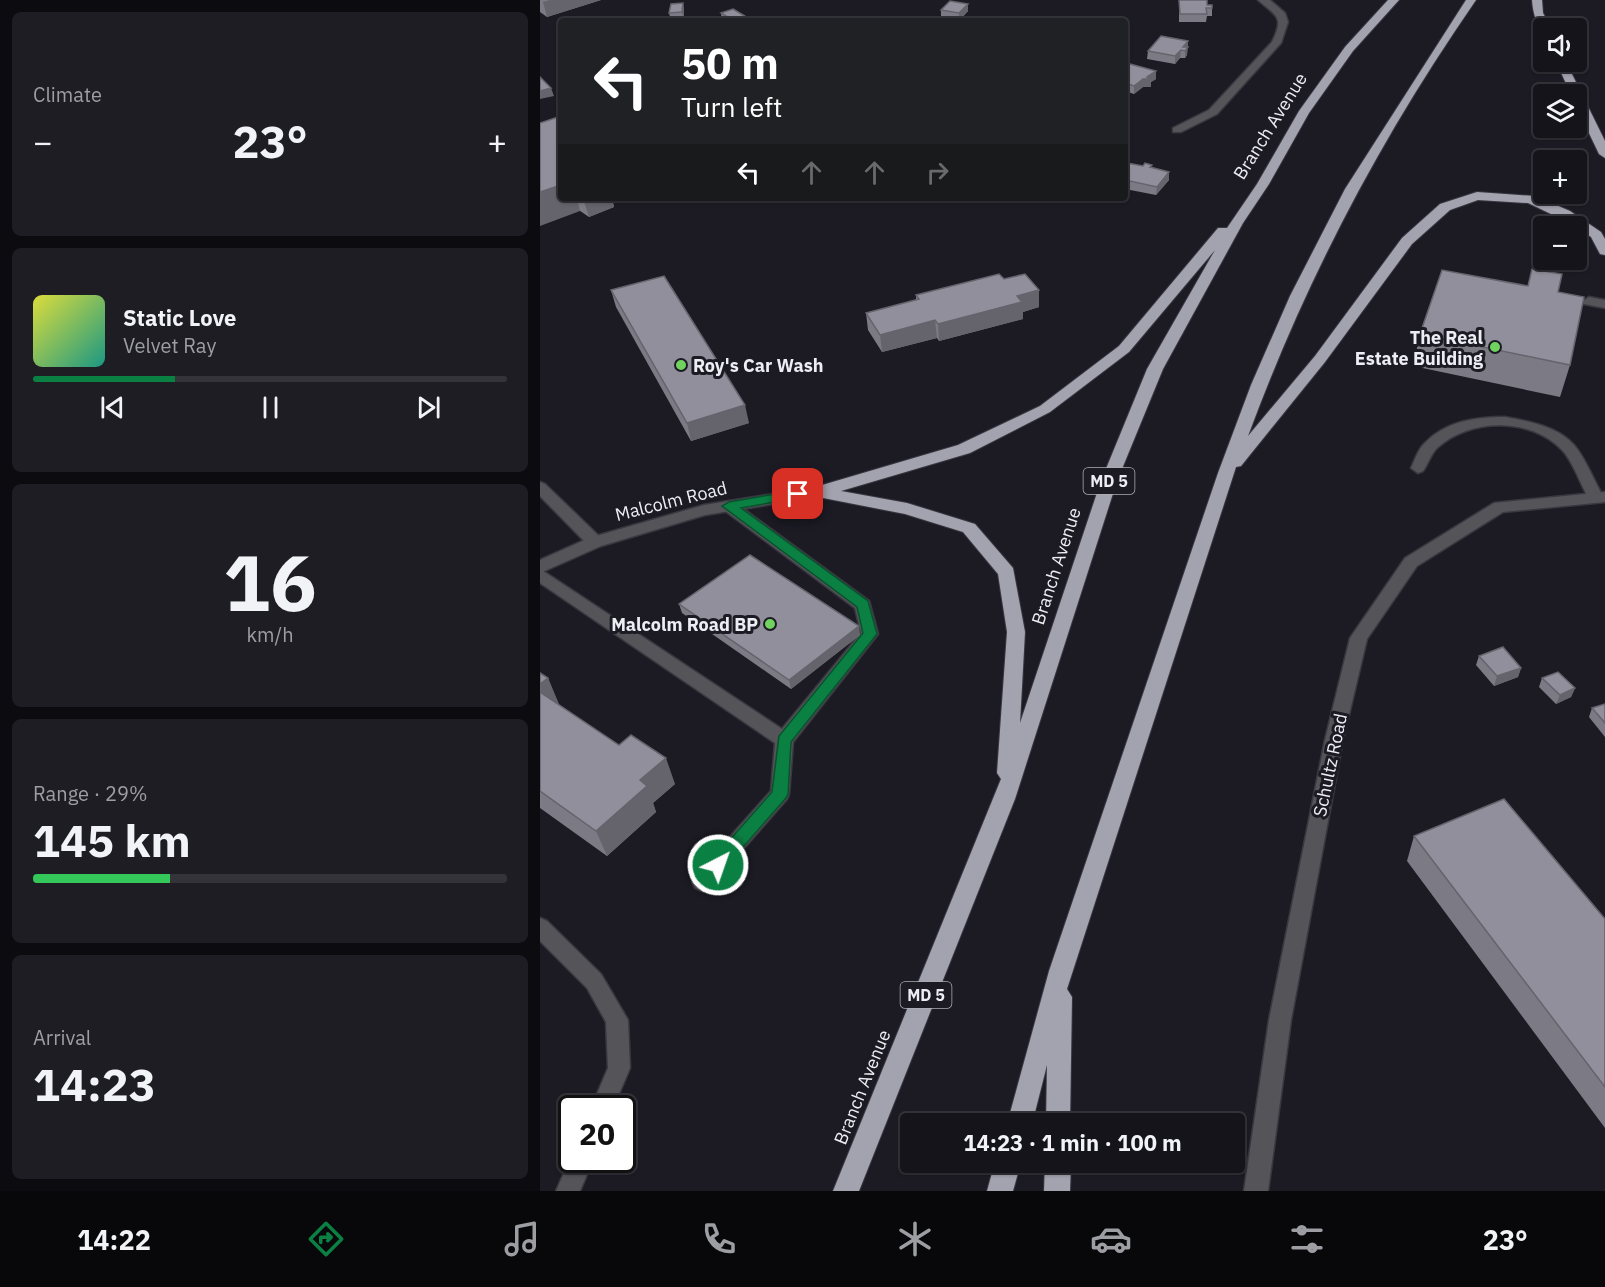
<!DOCTYPE html>
<html lang="en">
<head>
<meta charset="utf-8">
<style>
  :root { --surface:#15141b; --page:#1e1d24; --text:#f1f3f6; --muted:#9d9ea3; --line:#34333a; --accent:#0b8043 }
  body { margin:0; font-family:"IBM Plex Sans",sans-serif; background:var(--page); color:var(--text); height:100vh; display:flex; flex-direction:column; font-size:22px; white-space:nowrap }
  * { box-sizing:border-box; margin:0 }
  p { font-size:20px; color:var(--muted) }
  .icon { flex:none; width:33px; height:33px; fill:none; stroke:currentColor; stroke-width:2; stroke-linecap:round; stroke-linejoin:round }
  .map { position:relative; flex:1; overflow:hidden }
  .side { display:flex; flex-direction:column; gap:12px; padding:12px; background:#0c0b0f; width:540px }
  .side>* { flex:none }
  .top-card { position:absolute; left:18px; top:18px; width:570px; height:183px; border-radius:6px; box-shadow:0 2px 4px #0004,0 0 0 2px var(--line); background:#202124; color:#fff; overflow:hidden }
  .controls { position:absolute; left:993px; top:18px; display:grid; gap:12px }
  .controls a { display:grid; place-items:center; width:54px; height:54px; border-radius:6px; background:var(--surface); box-shadow:0 2px 4px #0004,0 0 0 2px var(--line); font-size:30px }
  .speed { position:absolute; left:18px; top:1095px; display:flex; gap:12px; font-size:30px; font-weight:700; text-align:center }
  .speed>* { display:grid; place-content:center; width:78px; height:78px; border-radius:50%; background:var(--surface); box-shadow:0 2px 4px #0004,0 0 0 2px var(--line); line-height:1 }
  .speed .limit { border:3px solid #111; border-radius:9px; background:#fff; color:#111 }
  .pin { position:absolute; display:grid; place-items:center; width:51px; height:51px; color:#fff; margin:-26px; border-radius:12px; box-shadow:0 3px 9px #0006 }
  .me { position:absolute; width:66px; margin:-33px; rotate:41deg; stroke-linejoin:round; filter:drop-shadow(0 0 4px #0008) }
  .turn { display:flex; align-items:center; gap:21px; height:126px; padding:0 24px; font-size:27px }
  .turn .icon { width:78px; height:78px; stroke-width:2.5 }
  .turn b { display:block; font-size:42px; line-height:51px }
  .lanes { display:flex; align-items:center; height:57px; padding:0 24px; background:#0003; justify-content:center; gap:30px; direction:ltr }
  .lanes .off { opacity:.35 }
  .big { font-size:45px; font-weight:800; line-height:1.1 }
  .side .card { flex:1; display:flex; flex-direction:column; justify-content:center; gap:9px; min-width:0; padding:0 21px; border-radius:9px; background:var(--page) }
  .side .dial { align-items:center; gap:0 }
  .dial b { font-size:78px; line-height:1 }
  .song { display:flex; align-items:center; gap:18px }
  .cover { width:72px; height:72px; border-radius:9px; background:linear-gradient(135deg,hsl(60 70% 55%),hsl(170 70% 35%)) }
  .played { height:6px; border-radius:3px; background:linear-gradient(90deg,var(--accent) 30%,var(--line) 30%) }
  .keys { display:flex; justify-content:space-around; direction:ltr }
  .heat { display:flex; justify-content:space-between; align-items:center; font-size:33px; direction:ltr }
  .charge { height:9px; border-radius:4px; background:linear-gradient(90deg,#34c759 29%,var(--line) 0) }
  .trip { position:absolute; left:360px; top:1113px; width:345px; height:60px; border-radius:6px; background:var(--surface); box-shadow:0 2px 4px #0004,0 0 0 2px var(--line); font-weight:800; line-height:60px; text-align:center }
  .dock { display:flex; height:96px; justify-content:space-around; align-items:center; background:#08080b; color:var(--muted) }
  .dock .icon { width:42px; height:42px }
  .dock .active { color:var(--accent) }
  .dock b { font-size:27px; color:var(--text) }
  main { display:flex; flex:1; min-height:0 }
  .map>svg:first-child { display:block }
  .lines { fill:none; stroke-linecap:round; stroke-linejoin:round }
  .service-casing { stroke:#393841; stroke-width:3 }
  .minor-casing { stroke:#393841; stroke-width:3 }
  .tertiary-casing { stroke:#393841; stroke-width:3 }
  .motorway-casing { stroke:#393841; stroke-width:2 }
  .service { fill:#545459; fill-rule:evenodd }
  .minor { fill:#545459; fill-rule:evenodd }
  .tertiary { fill:#545459; fill-rule:evenodd }
  .motorway { fill:#a3a2af; fill-rule:evenodd }
  .wall { fill:#7c7b85 }
  .shaded-wall { fill:#65646c }
  .building { fill:#908f9b; stroke:#65646c; stroke-width:1.5 }
  .route { fill:#0b8043; stroke:#07532c; stroke-width:1.5 }
  .poi-dot { fill:#70d35f; stroke:#1c1b24; stroke-width:2 }
  .labels { text-anchor:middle; dominant-baseline:central; stroke-width:6; stroke-linejoin:round; paint-order:stroke }
  .shield { fill:#1c1b24; stroke:#aeaeb6; stroke-width:1.5 }
  .shield-label { font-size:16px; font-weight:bold; fill:#ededf4 }
  .street-label { font-size:18px; fill:#ededf4; stroke:#1c1b24 }
  .poi-label { font-size:18px; font-weight:bold; fill:#ededf4; stroke:#1c1b24; text-anchor:end }
</style>
</head>
<body>
<main>
<section class="side">
<div class="card"><p>Climate</p>
<div class="heat"><a>−</a><b class="big">23°</b><a>+</a></div>
</div>
<div class="card">
<div class="song"><i class="cover"></i><div><b>Static Love</b><p>Velvet Ray</p></div></div>
<div class="played"></div>
<div class="keys"><svg class="icon" aria-label="previous" viewBox="0 0 24 24"><path d="M18 5L8 12l10 7zM5 5v14"/></svg><svg class="icon" aria-label="pause" viewBox="0 0 24 24"><path d="M8 5v14M16 5v14"/></svg><svg class="icon" aria-label="next" viewBox="0 0 24 24"><path d="M6 5l10 7-10 7zM19 5v14"/></svg></div>
</div>
<div class="card dial"><b>16</b><p>km/h</p></div>
<div class="card"><p>Range · 29%</p><b class="big">145 km</b><div class="charge"></div></div>
<div class="card"><p>Arrival</p><b class="big">14:23</b></div>
</section>
<div class="map">
<svg width="1065" height="1191" viewBox="0 0 1065 1191">
  <rect width="100%" height="100%" fill="#1c1b24"/>
  <g class="lines">
    <defs>
      <g id="service">
        <polygon points="1049,297 1065,300 1065,308 1044,304 1043,301"/>
        <path d="M965 417C987 421 1018 426 1034 445 1046 459 1054 481 1064 498L1061 502H1051C1041 487 1033 460 1021 449 989 417 930 418 897 448 891 454 888 464 883 471L878 473 871 468C875 460 878 449 885 443 906 421 936 417 965 417Z"/>
        <polygon points="189,501 194,502 329,601 338,634 253,742 249,794 247,799 169,888 162,891 155,888 152,882 155,876 231,791 235,743 0,583 0,569 242,729 321,633 315,608 184,510 181,506 184,502"/>
        <polygon points="0,918 7,921 61,974 88,1020 90,1068 73,1108 51,1108 68,1068 66,1022 47,988 0,941"/>
        <polygon points="32,1155 32,1160 53,1160 40,1191 16,1191"/>
      </g>
      <g id="minor">
        <path d="M718 0H730L745 13 748 22 741 43 677 114 641 132H633V128L669 110 732 42C745 16 736 16 718 0Z"/>
        <polygon points="0,482 5,484 61,538 63,542 61,546 49,546 0,496"/>
      </g>
      <g id="tertiary">
        <polygon points="278,487 286,492 283,496 165,515 61,546 0,573 0,560 49,538 164,505"/>
        <polygon points="1065,492 1065,502 963,512 877,566 827,639 803,740 751,1020 728,1191 704,1191 729,1020 785,740 810,638 865,558 954,503"/>
      </g>
      <g id="motorway">
        <path d="M848 0H859L813 51 769 113 729 184 703 223 623 369 577 481 475 799 319 1191H293L461 779 457 773 467 632 458 574 423 532 365 514 278 497 272 496 270 492 272 488 418 445 500 406 579 346 678 228H687L717 184 759 111 805 47ZM675 250 607 369 561 481 480 723 485 632 473 568 435 524 367 503 301 491 430 453 510 412 589 352Z"/>
        <path d="M926 0H936C841 137 766 279 708 436L775 356 862 238 900 204 937 192 995 196 1030 211 1061 232 1065 239V255L1060 254 1051 237 1036 226 988 203 938 200 910 210 872 244 785 362 701 466 696 467 527 989 532 997 530 1124H506L507 1065 492 1124H467L509 971 678 473 711 385 750 296 805 189Z"/>
        <path d="M992 0H1002L1003 13 1011 28H1004V31C995 22 993 12 992 0Z"/>
        <polygon points="1016,62 1026,62 1065,141 1065,158 1059,154 1036,106 1036,94 1031,94"/>
        <polygon points="455,1162 481,1162 473,1191 447,1191"/>
        <polygon points="505,1162 531,1162 530,1191 504,1191"/>
      </g>
    </defs>
    <use href="#service" class="service-casing"/>
    <use href="#minor" class="minor-casing"/>
    <use href="#tertiary" class="tertiary-casing"/>
    <use href="#motorway" class="motorway-casing"/>
    <use href="#service" class="service"/>
    <use href="#minor" class="minor"/>
    <use href="#tertiary" class="tertiary"/>
    <use href="#motorway" class="motorway"/>
  </g>
  <g class="wall">
    <polygon points="0,0 61,0 7,17 0,12"/>
    <polygon points="639,0 667,5 672,8 672,16 667,16 666,22 639,22"/>
    <polygon points="143,3 144,11 144,20 131,21 129,13"/>
    <polygon points="401,10 428,11 419,21 401,18"/>
    <polygon points="181,13 213,21 182,21"/>
    <polygon points="648,41 647,55 645,58 640,58 635,64 607,59 608,51"/>
    <polygon points="585,67 616,79 611,82 611,87 603,87 594,94 585,91"/>
    <polygon points="585,165 612,168 629,172 629,180 616,195 585,189"/>
    <polygon points="21,198 72,198 74,207 49,217"/>
    <polygon points="992,269 1018,292 1030,365 1020,397 873,366 880,334 988,286"/>
    <polygon points="464,279 499,290 499,307 483,312 483,319 399,341 397,338 342,352 328,330 326,313 376,300 376,295"/>
    <polygon points="71,290 209,423 151,441 76,307"/>
    <polygon points="139,604 320,635 251,689 142,613"/>
    <polygon points="939,656 981,668 978,677 954,686 936,665"/>
    <polygon points="0,673 8,678 18,704 135,784 113,803 116,812 67,856 0,808"/>
    <polygon points="1002,678 1035,688 1031,697 1016,704 999,687"/>
    <polygon points="1065,704 1065,737 1049,717 1052,708"/>
    <polygon points="874,836 1065,919 1065,1128 867,861"/>
  </g>
  <g class="shaded-wall">
    <polygon points="10,0 61,0 7,17 3,2"/>
    <polygon points="143,3 144,11 144,20 142,12"/>
    <polygon points="428,4 428,11 419,21 419,13"/>
    <polygon points="199,17 199,21 191,21 191,19"/>
    <polygon points="648,41 647,55 645,58 645,51 643,47"/>
    <polygon points="641,50 640,58 635,64 635,56"/>
    <polygon points="616,71 616,79 611,82 611,87 603,87 594,94 594,86"/>
    <polygon points="11,88 14,96 0,99 0,91"/>
    <polygon points="629,172 629,180 616,195 617,187"/>
    <polygon points="21,185 21,198 37,198 40,211 0,226 0,192"/>
    <polygon points="43,198 72,198 74,207 49,217"/>
    <polygon points="499,290 499,307 483,312 483,319 399,341 398,324 477,296"/>
    <polygon points="395,320 397,338 342,352 340,335"/>
    <polygon points="205,405 209,423 151,441 147,423"/>
    <polygon points="319,626 320,635 251,689 249,680"/>
    <polygon points="981,668 978,677 954,686 957,676"/>
    <polygon points="8,678 19,704 6,714 0,701 0,684"/>
    <polygon points="1035,688 1031,697 1016,704 1020,695"/>
    <polygon points="126,758 135,784 113,803 116,812 67,856 56,831 100,780"/>
  </g>
  <g class="building">
    <polygon points="639,0 667,0 667,5 672,5 672,8 666,8 667,14 640,14"/>
    <polygon points="410,1 428,4 419,13 401,10"/>
    <polygon points="143,3 142,12 129,13 131,4"/>
    <polygon points="193,9 213,21 205,21 199,17 191,19 181,13"/>
    <polygon points="621,36 648,41 643,47 648,47 645,51 641,50 635,56 608,51"/>
    <polygon points="590,64 616,71 607,77 611,79 603,79 594,86 585,83 585,67"/>
    <polygon points="0,77 11,88 0,91"/>
    <polygon points="21,116 21,185 0,192 0,123"/>
    <polygon points="587,163 603,166 605,163 612,165 610,167 629,172 617,187 585,180 585,165"/>
    <polygon points="992,269 1022,274 1018,292 1044,297 1030,365 880,334 902,270 988,286"/>
    <polygon points="459,274 464,279 485,274 499,290 477,296 482,302 398,324 395,320 340,335 326,313 379,299 376,295"/>
    <polygon points="124,276 205,405 147,423 71,290"/>
    <polygon points="210,555 319,626 249,680 139,604"/>
    <polygon points="963,647 981,668 957,676 939,656"/>
    <polygon points="1018,672 1035,688 1020,695 1002,678"/>
    <polygon points="0,673 8,678 0,684"/>
    <polygon points="0,692 79,745 91,735 126,758 100,780 107,786 56,831 0,791"/>
    <polygon points="1065,704 1065,723 1052,708"/>
    <polygon points="964,799 1065,919 1065,1087 874,836"/>
  </g>
  <polygon class="route" points="258,490 263,491 265,494 263,497 201,508 328,601 337,634 251,742 248,794 246,798 184,869 178,872 172,869 170,865 172,860 232,792 239,736 323,633 317,607 182,506 189,502"/>
  <g class="poi-dot">
    <circle cx="955" cy="347" r="6"/>
    <circle cx="141" cy="365" r="6"/>
    <circle cx="230" cy="624" r="6"/>
  </g>
  <g class="labels">
    <g class="shield">
      <rect x="543.5" y="468" width="51" height="26" rx="4.5"/>
      <rect x="360.5" y="982" width="51" height="26" rx="4.5"/>
    </g>
    <g class="shield-label">
      <text x="569" y="481">MD 5</text>
      <text x="386" y="995">MD 5</text>
    </g>
    <g class="street-label">
      <text transform="translate(730 126) rotate(-58)">Branch Avenue</text>
      <text transform="translate(131 501) rotate(-14)">Malcolm Road</text>
      <text transform="translate(516 566) rotate(-72)">Branch Avenue</text>
      <text transform="translate(790 765) rotate(-78)">Schultz Road</text>
      <text transform="translate(322 1087) rotate(-68)">Branch Avenue</text>
    </g>
    <g class="poi-label">
      <text x="943" y="337">The Real<tspan x="943" dy="21">Estate Building</tspan></text>
      <text x="153" y="365" text-anchor="start">Roy's Car Wash</text>
      <text x="218" y="624">Malcolm Road BP</text>
    </g>
  </g>
</svg>
<div class="controls">
<a><svg class="icon" aria-label="sound" viewBox="0 0 24 24"><path d="M4 9h4l5-4v14l-5-4H4zM17 9q2 3 0 6"/></svg></a>
<a><svg class="icon" aria-label="layers" viewBox="0 0 24 24"><path d="M12 4l9 5-9 5-9-5zM3 14l9 5 9-5"/></svg></a>
<a>+</a>
<a>−</a>
</div>
<div class="speed"><div class="limit">20</div></div>
<div class="pin" style="left:258px;top:494px;background:#d93025"><svg class="icon" aria-label="arrive" viewBox="0 0 24 24"><path d="M6 21V4h12l-3 4 3 4H6"/></svg></div>
<svg class="me" style="left:178px;top:865px" viewBox="-20 -20 40 40"><circle r="17" fill="#0b8043" stroke="#fff" stroke-width="3"/><path d="M0-11L8 9 0 5-8 9z" fill="#fff"/></svg>
<div class="trip">14:23 · 1 min · 100 m</div>
<div class="top-card">
<div class="turn"><svg class="icon" aria-label="left" viewBox="0 0 24 24"><path d="M17 20v-9H6M10 6l-5 5 5 5"/></svg><div><b>50 m</b>Turn left</div></div>
<div class="lanes"><svg class="icon" aria-label="left" viewBox="0 0 24 24"><path d="M17 20v-9H6M10 6l-5 5 5 5"/></svg><svg class="icon off" aria-label="ahead" viewBox="0 0 24 24"><path d="M12 20V5M6 11l6-6 6 6"/></svg><svg class="icon off" aria-label="ahead" viewBox="0 0 24 24"><path d="M12 20V5M6 11l6-6 6 6"/></svg><svg class="icon off" aria-label="right" viewBox="0 0 24 24"><path d="M7 20v-9h11M14 6l5 5-5 5"/></svg></div>
</div>
</div>
</main>
<nav class="dock">
<b>14:22</b>
<svg class="icon active" aria-label="directions" viewBox="0 0 24 24"><path d="M12 3l9 9-9 9-9-9zM9 14v-3h6M13 9l2 2-2 2"/></svg>
<svg class="icon" aria-label="music" viewBox="0 0 24 24"><path d="M9 18V5l10-2v13"/><circle cx="6" cy="18" r="3"/><circle cx="16" cy="16" r="3"/></svg>
<svg class="icon" aria-label="phone" viewBox="0 0 24 24"><path d="M5 4h4l2 5-3 2q2 4 5 5l2-3 5 2v4C11 20 4 13 5 4z"/></svg>
<svg class="icon" aria-label="climate" viewBox="0 0 24 24"><path d="M12 3v18M4 7l16 10M4 17L20 7"/></svg>
<svg class="icon" aria-label="car" viewBox="0 0 24 24"><path d="M5 17H2v-5l4-1 3-4h7l3 4 3 1v5h-3M9 17h6M6 11h13"/><circle cx="7" cy="17" r="2"/><circle cx="17" cy="17" r="2"/></svg>
<svg class="icon" aria-label="filters" viewBox="0 0 24 24"><path d="M4 7h16M4 17h16"/><circle cx="9" cy="7" r="2"/><circle cx="15" cy="17" r="2"/></svg>
<b>23°</b>
</nav>
</body>
</html>
